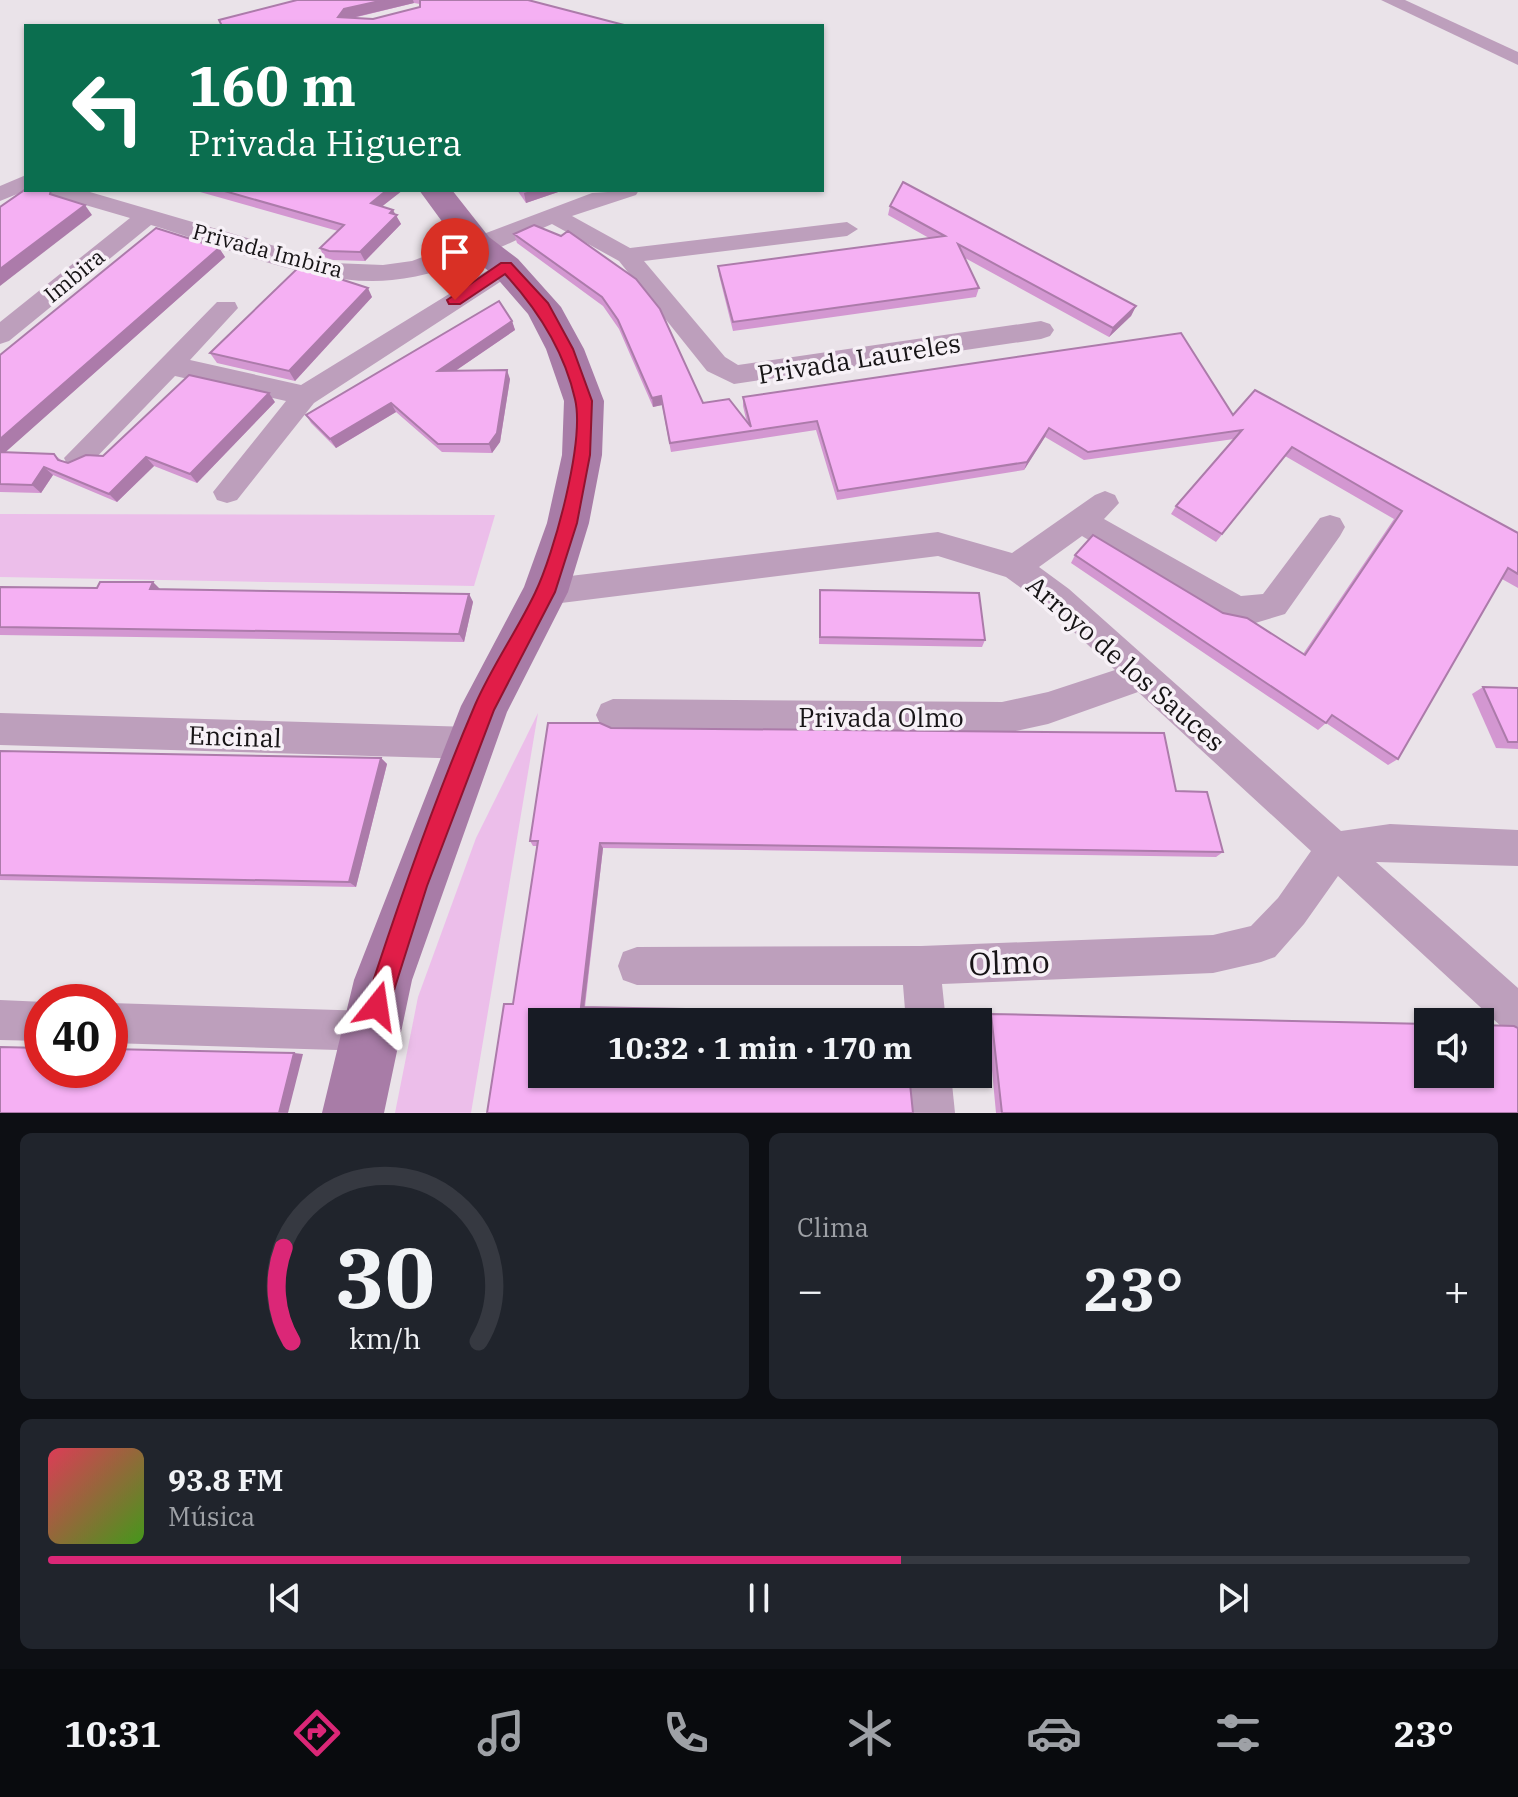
<!DOCTYPE html>
<html lang="es">
<head>
<meta charset="utf-8">
<style>
  :root { --surface:#171b24; --page:#20242c; --text:#f1f3f6; --muted:#9ea1a6; --line:#363941; --accent:#db2777 }
  body { margin:0; font-family:"IBM Plex Serif",serif; background:var(--page); color:var(--text); height:100vh; display:flex; flex-direction:column; font-size:30px; white-space:nowrap }
  * { box-sizing:border-box; margin:0 }
  p { font-size:26px; color:var(--muted) }
  .icon { flex:none; width:44px; height:44px; fill:none; stroke:currentColor; stroke-width:2; stroke-linecap:round; stroke-linejoin:round }
  .map { position:relative; height:1113px; overflow:hidden }
  .drawer { display:flex; flex-direction:column; gap:20px; padding:20px; background:#0d0f14; flex:1 }
  .drawer>* { flex:none }
  .guide { position:absolute; left:24px; top:24px; width:800px; height:168px; border-radius:0px; box-shadow:0 2px 6px #0004; background:#0b6e4f; color:#fff; overflow:hidden }
  .tools { position:absolute; left:1414px; top:1008px; display:grid; gap:16px }
  .tools a { display:grid; place-items:center; width:80px; height:80px; border-radius:0px; background:var(--surface); box-shadow:0 2px 6px #0004; font-size:40px }
  .speed { position:absolute; left:24px; top:984px; display:flex; gap:16px; font-size:40px; font-weight:700; text-align:center }
  .speed>* { display:grid; place-content:center; width:104px; height:104px; border-radius:50%; background:var(--surface); box-shadow:0 2px 6px #0004; line-height:1 }
  .speed .limit { border:12px solid #d22; background:#fff; color:#111 }
  .pin { position:absolute; display:grid; place-items:center; width:68px; height:68px; color:#fff; margin:-82px -34px; border-radius:50% 50% 50% 0; rotate:-45deg; box-shadow:0 0 8px #0007 }
  .pin .icon { rotate:45deg }
  .me { position:absolute; width:88px; margin:-44px; rotate:15deg; stroke-linejoin:round; filter:drop-shadow(0 0 6px #0008) }
  .turn { display:flex; align-items:center; gap:28px; height:168px; padding:0 32px; font-size:36px }
  .turn .icon { width:104px; height:104px; stroke-width:2.5 }
  .turn b { display:block; font-size:56px; line-height:68px }
  .big { font-size:60px; font-weight:700; line-height:1.1 }
  .drawer .card { flex:1; display:flex; flex-direction:column; justify-content:center; gap:12px; min-width:0; padding:0 28px; border-radius:12px; background:var(--page) }
  .drawer .dial { align-items:center; gap:0 }
  .dial svg { height:208px; overflow:visible; fill:none; stroke:var(--line); stroke-width:7; stroke-linecap:round; text-anchor:middle }
  .dial text { fill:var(--text); stroke:none }
  .song { display:flex; align-items:center; gap:24px }
  .cover { width:96px; height:96px; border-radius:12px; background:linear-gradient(135deg,hsl(350 70% 55%),hsl(100 70% 35%)) }
  .played { height:8px; border-radius:4px; background:linear-gradient(90deg,var(--accent) 60%,var(--line) 60%) }
  .keys { display:flex; justify-content:space-around; direction:ltr }
  .heat { display:flex; justify-content:space-between; align-items:center; font-size:44px; direction:ltr }
  .drawer .tiles { flex:1; display:grid; gap:20px; grid-template-columns:1fr 1fr }
  .card:last-child { grid-column:span 2 }
  .trip { position:absolute; left:528px; top:1008px; width:464px; height:80px; border-radius:0px; background:var(--surface); box-shadow:0 2px 6px #0004; font-weight:700; line-height:80px; text-align:center }
  .tab-bar { display:flex; height:128px; justify-content:space-around; align-items:center; background:#090b0e; color:var(--muted) }
  .tab-bar .icon { width:56px; height:56px }
  .tab-bar .current { color:var(--accent) }
  .tab-bar b { font-size:36px; color:var(--text) }
  .map>svg:first-child { display:block }
  .green { fill:#ecbeea }
  .lines { fill:none; stroke-linecap:round; stroke-linejoin:round }
  .street { fill:#bd9fbc; fill-rule:evenodd }
  .secondary { fill:#a87ca7; fill-rule:evenodd }
  .wall { fill:#d397d1; fill-rule:evenodd }
  .shaded-wall { fill:#ac7baa }
  .building { fill:#f5b0f3; stroke:#ac7baa; stroke-width:2 }
  .route { fill:#e11d48; stroke:#92132f; stroke-width:2 }
  .labels { text-anchor:middle; dominant-baseline:central; stroke-width:7; stroke-linejoin:round; paint-order:stroke }
  .far-street-label { font-size:22px; fill:#171416; stroke:#f7f1f7 }
  .street-label { font-size:26px; fill:#171416; stroke:#f7f1f7 }
  .near-street-label { font-size:32px; fill:#171416; stroke:#f7f1f7 }
</style>
</head>
<body>
<div class="map">
<svg width="1518" height="1113" viewBox="0 0 1518 1113">
  <rect width="100%" height="100%" fill="#eae3e9"/>
  <g class="green">
    <polygon points="0,514 495,515 474,586 0,577"/>
    <polygon points="538,713 471,1113 395,1113 418,997 476,838"/>
  </g>
  <g class="lines">
    <g class="street">
      <polygon points="1381,0 1405,0 1518,52 1518,65"/>
      <polygon points="26,175 27,190 0,201 0,186"/>
      <path d="M48 190H83L333 263 383 265 412 261 592 193 639 190 636 195 572 216 630 248 847 222 858 229 847 236 644 261 725 357 738 365 1041 321 1050 324 1054 330 1050 336 1041 339 734 384 707 371 619 261 552 224C502 246 448 275 392 280 319 288 222 246 151 225L9 341 0 344V322L130 218 51 195Z"/>
      <polygon points="506,259 514,261 518,267 514,273 314,403 237,500 227,503 217,500 213,492 286,401 175,376 88,466 78,469 68,466 64,458 217,302 235,302 238,308 190,360 301,385"/>
      <polygon points="1105,491 1115,495 1119,503 1104,519 1241,596 1263,594 1320,518 1330,515 1340,518 1345,527 1340,536 1285,614 1252,624 1218,618 1082,536 1039,567 1069,589 1341,831 1390,824 1518,830 1518,866 1376,862 1518,988 1518,1035 1504,1029 1338,876 1304,924 1275,957 1261,962 1213,973 942,984 946,1022 906,1022 903,985 637,985 623,980 618,966 623,952 637,947 921,946 1213,935 1251,926 1278,898 1311,851 1138,692 1048,724 1002,734 613,731 601,726 596,715 601,704 613,699 1002,702 1048,692 1115,670 1047,607 1006,577 938,556 545,605 534,601 530,592 534,583 545,579 938,532 1012,553 1095,495"/>
      <polygon points="0,713 471,727 483,732 488,743 483,754 471,759 0,745"/>
      <polygon points="0,1000 45,1002 42,1041 0,1040"/>
      <polygon points="110,1003 371,1011 385,1017 391,1031 385,1045 371,1051 110,1043"/>
      <polygon points="909,1074 951,1074 955,1113 913,1113"/>
    </g>
    <polygon class="secondary" points="419,190 452,190 489,237 518,259 561,307 584,349 604,401 602,455 589,523 568,592 507,712 412,980 384,1113 322,1113 354,980 461,706 524,587 547,523 562,455 564,401 546,349 528,314 494,275 465,253"/>
  </g>
  <g class="wall">
    <path d="M297 0H528L628 26H222ZM414 3 420 4V7L373 19 353 18Z"/>
    <polygon points="193,190 403,190 382,206 395,214 401,224 365,261 333,260 324,257 320,248 338,231"/>
    <polygon points="517,190 564,190 526,203"/>
    <polygon points="890,206 1136,306 1131,316 1109,337 965,258 979,288 976,297 733,331 719,275 718,266 929,238 888,215"/>
    <polygon points="534,225 703,403 747,423 743,406 743,397 1233,415 1518,533 1518,588 1502,579 1398,759 1388,765 1326,723 1318,730 1071,563 1075,555 1223,613 1303,654 1394,519 1285,456 1216,542 1171,514 1176,506 1234,439 1084,460 1045,437 1024,470 837,500 816,430 671,452 662,405 653,407 619,329 603,306 517,243 514,234"/>
    <polygon points="219,248 225,257 5,452 54,454 62,461 68,463 103,456 275,402 197,483 154,466 117,502 53,475 41,493 0,492 0,355"/>
    <polygon points="344,280 372,297 295,381 217,363 210,353"/>
    <polygon points="512,321 515,330 455,371 510,379 500,442 492,453 442,452 396,412 336,448 311,423 306,415"/>
    <polygon points="0,587 469,594 473,602 464,642 0,635"/>
    <polygon points="820,590 985,640 982,647 819,644"/>
    <polygon points="1483,687 1518,688 1518,749 1496,748 1472,694"/>
    <polygon points="611,728 1176,791 1223,852 1216,857 603,848 585,1007 542,1022 513,1004 537,846 533,846 530,841"/>
    <polygon points="0,751 381,758 387,764 356,887 0,880"/>
    <polygon points="991,1014 1518,1113 996,1113 987,1016"/>
  </g>
  <g class="shaded-wall">
    <polygon points="384,0 413,0 414,3 347,19 338,17 344,9"/>
    <polygon points="387,190 403,190 375,212 371,203"/>
    <polygon points="533,190 564,190 526,203 524,193"/>
    <polygon points="85,205 92,215 0,286 0,269"/>
    <polygon points="393,210 401,224 365,261 360,252"/>
    <polygon points="219,248 225,257 0,457 0,439"/>
    <polygon points="340,272 344,282 334,277"/>
    <polygon points="368,288 372,297 295,381 289,371"/>
    <polygon points="1136,306 1131,316 1109,337 1113,328"/>
    <polygon points="512,321 515,330 442,380 438,371"/>
    <polygon points="507,370 510,379 500,442 492,453 489,444"/>
    <polygon points="269,393 275,402 197,483 190,474"/>
    <polygon points="661,396 662,405 653,407 652,398"/>
    <polygon points="391,403 396,412 336,448 330,439"/>
    <polygon points="1049,428 1045,437 1024,470 1027,462"/>
    <polygon points="146,457 154,466 117,502 109,494"/>
    <polygon points="44,467 53,475 41,493 32,485"/>
    <polygon points="153,582 162,591 150,589"/>
    <polygon points="469,594 473,602 464,642 459,634"/>
    <polygon points="381,758 387,764 356,887 349,882"/>
    <polygon points="600,843 603,848 584,1009 581,1007"/>
    <polygon points="294,1053 303,1054 288,1113 279,1113"/>
  </g>
  <g class="building">
    <polygon points="297,0 384,0 344,9 338,17 373,19 420,7 420,0 528,0 628,26 222,26 219,20"/>
    <polygon points="903,182 1136,306 1113,328 958,244 979,288 733,322 718,266 945,236 890,206"/>
    <polygon points="26,189 26,190 51,190 50,194 85,205 0,269 0,207"/>
    <polygon points="221,190 387,190 371,203 393,210 390,213 397,215 360,252 329,251 320,248 344,225"/>
    <polygon points="534,225 561,236 568,231 636,279 660,309 703,403 729,399 751,427 743,397 1181,333 1233,415 1255,390 1518,533 1518,574 1508,568 1398,759 1332,715 1326,723 1075,555 1093,535 1223,613 1247,618 1305,655 1402,511 1292,447 1222,534 1176,506 1242,430 1088,452 1049,428 1027,462 838,491 817,421 670,443 661,396 652,398 618,320 602,297 514,234"/>
    <polygon points="156,228 219,248 0,439 0,355"/>
    <polygon points="301,265 340,272 334,277 368,288 289,371 210,353"/>
    <polygon points="499,301 512,321 438,371 507,370 497,433 489,444 438,444 391,403 330,439 306,415"/>
    <polygon points="189,375 269,393 190,474 146,457 109,494 44,467 32,485 0,484 0,452 54,454 58,460 68,463 86,455 103,456"/>
    <polygon points="100,582 153,582 150,589 469,594 459,634 0,627 0,587 97,588"/>
    <polygon points="820,590 979,593 985,640 820,637"/>
    <polygon points="1483,687 1518,688 1518,742 1508,742"/>
    <polygon points="548,723 600,723 611,728 1164,733 1176,791 1207,792 1223,852 600,843 581,1007 905,1013 907,1022 542,1022 542,1074 909,1074 913,1113 487,1113 504,1004 513,1004 538,841 530,841"/>
    <polygon points="0,751 381,758 349,882 0,875"/>
    <polygon points="991,1014 1428,1024 1428,1074 1480,1074 1480,1025 1514,1026 1518,1028 1518,1113 1002,1113"/>
    <polygon points="0,1047 42,1048 42,1070 110,1070 110,1049 294,1053 279,1113 0,1113"/>
  </g>
  <path class="route" d="M501 263H511L548 303 573 349 592 401 590 455 577 523 555 592 494 710 427 886 389 1006 386 1014 377 1018 368 1014 365 1006C398 904 433 803 475 705 492 666 517 631 535 593 554 554 585 441 575 399 564 350 538 310 505 274L460 304H449L447 300Z"/>
  <g class="labels">
    <g class="far-street-label">
      <text transform="translate(268 250) rotate(15)">Privada Imbira</text>
      <text transform="translate(74 275) rotate(-39)">Imbira</text>
    </g>
    <g class="street-label">
      <text transform="translate(859 358) rotate(-9)">Privada Laureles</text>
      <text transform="translate(1126 663) rotate(41)">Arroyo de los Sauces</text>
      <text x="881" y="717">Privada Olmo</text>
      <text transform="translate(235 736) rotate(2)">Encinal</text>
    </g>
    <g class="near-street-label">
      <text transform="translate(1009 962) rotate(-2)">Olmo</text>
    </g>
  </g>
</svg>
<div class="tools">
<a><svg class="icon" aria-label="sound" viewBox="0 0 24 24"><path d="M4 9h4l5-4v14l-5-4H4zM17 9q2 3 0 6"/></svg></a>
</div>
<div class="speed"><div class="limit">40</div></div>
<div class="pin" style="left:455px;top:300px;background:#d93025"><svg class="icon" aria-label="arrive" viewBox="0 0 24 24"><path d="M6 21V4h12l-3 4 3 4H6"/></svg></div>
<svg class="me" style="left:377px;top:1006px" viewBox="-20 -20 40 40"><path d="M0-17L14 15 0 8-14 15z" fill="#e11d48" stroke="#fff" stroke-width="4"/></svg>
<div class="trip">10:32 · 1 min · 170 m</div>
<div class="guide">
<div class="turn"><svg class="icon" aria-label="left" viewBox="0 0 24 24"><path d="M17 20v-9H6M10 6l-5 5 5 5"/></svg><div><b>160 m</b>Privada Higuera</div></div>
</div>
</div>
<section class="drawer">
<div class="tiles">
<div class="card dial"><svg viewBox="0 0 100 80">
<path d="M14 69A42 42 0 1 1 86 69"/>
<path d="M14 69A42 42 0 0 1 11 33" stroke="#db2777"/>
<text x="50" y="56" font-size="32" font-weight="700">30</text>
<text x="50" y="72" font-size="11">km/h</text>
</svg></div>
<div class="card"><p>Clima</p>
<div class="heat"><a>−</a><b class="big">23°</b><a>+</a></div>
</div>
<div class="card">
<div class="song"><i class="cover"></i><div><b>93.8 FM</b><p>Música</p></div></div>
<div class="played"></div>
<div class="keys"><svg class="icon" aria-label="previous" viewBox="0 0 24 24"><path d="M18 5L8 12l10 7zM5 5v14"/></svg><svg class="icon" aria-label="pause" viewBox="0 0 24 24"><path d="M8 5v14M16 5v14"/></svg><svg class="icon" aria-label="next" viewBox="0 0 24 24"><path d="M6 5l10 7-10 7zM19 5v14"/></svg></div>
</div>
</div>
</section>
<nav class="tab-bar">
<b>10:31</b>
<svg class="icon current" aria-label="directions" viewBox="0 0 24 24"><path d="M12 3l9 9-9 9-9-9zM9 14v-3h6M13 9l2 2-2 2"/></svg>
<svg class="icon" aria-label="music" viewBox="0 0 24 24"><path d="M9 18V5l10-2v13"/><circle cx="6" cy="18" r="3"/><circle cx="16" cy="16" r="3"/></svg>
<svg class="icon" aria-label="phone" viewBox="0 0 24 24"><path d="M5 4h4l2 5-3 2q2 4 5 5l2-3 5 2v4C11 20 4 13 5 4z"/></svg>
<svg class="icon" aria-label="climate" viewBox="0 0 24 24"><path d="M12 3v18M4 7l16 10M4 17L20 7"/></svg>
<svg class="icon" aria-label="car" viewBox="0 0 24 24"><path d="M5 17H2v-5l4-1 3-4h7l3 4 3 1v5h-3M9 17h6M6 11h13"/><circle cx="7" cy="17" r="2"/><circle cx="17" cy="17" r="2"/></svg>
<svg class="icon" aria-label="filters" viewBox="0 0 24 24"><path d="M4 7h16M4 17h16"/><circle cx="9" cy="7" r="2"/><circle cx="15" cy="17" r="2"/></svg>
<b>23°</b>
</nav>
</body>
</html>
